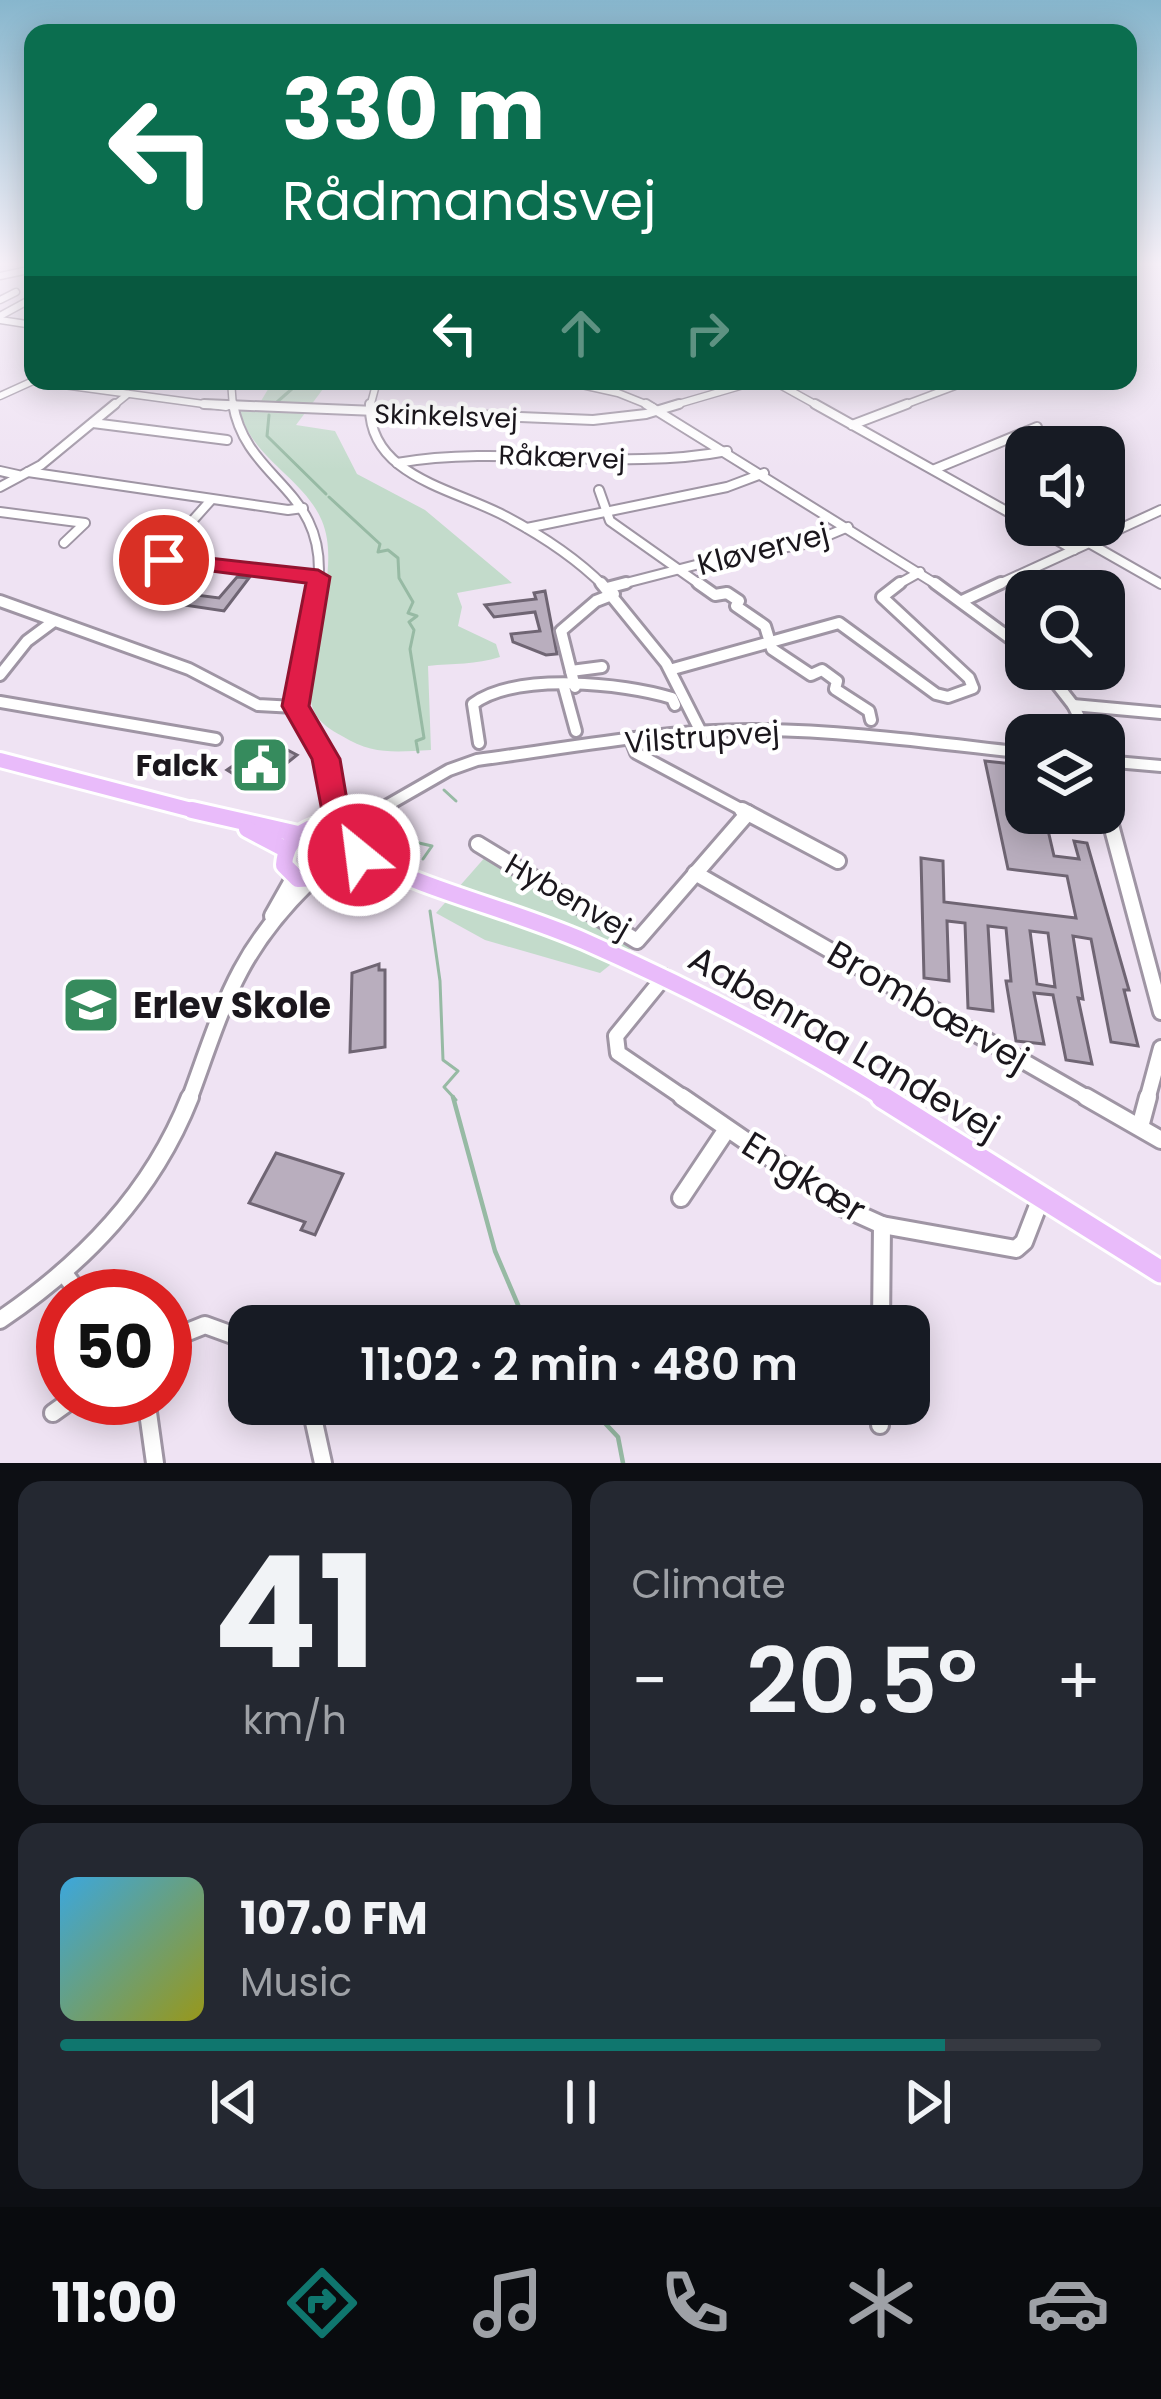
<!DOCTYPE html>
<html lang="en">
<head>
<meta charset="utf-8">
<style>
  :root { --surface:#171b24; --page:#242831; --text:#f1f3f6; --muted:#9ea1a6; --line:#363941; --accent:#0f766e }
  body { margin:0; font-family:Poppins,sans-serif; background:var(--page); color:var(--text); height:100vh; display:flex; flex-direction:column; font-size:45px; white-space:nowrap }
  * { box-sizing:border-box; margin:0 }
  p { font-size:39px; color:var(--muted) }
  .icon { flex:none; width:66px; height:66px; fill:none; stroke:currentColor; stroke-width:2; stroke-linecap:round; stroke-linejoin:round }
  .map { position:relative; height:1463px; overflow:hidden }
  .details { display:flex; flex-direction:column; gap:18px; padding:18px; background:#0d0f14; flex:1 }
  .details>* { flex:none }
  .banner { position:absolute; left:24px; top:24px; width:1113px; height:366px; border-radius:24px; box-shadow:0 6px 30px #0003; background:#0b6e4f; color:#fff; overflow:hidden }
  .fabs { position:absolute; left:1005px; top:426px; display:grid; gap:24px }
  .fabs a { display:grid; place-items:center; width:120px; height:120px; border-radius:24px; background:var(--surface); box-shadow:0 6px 30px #0003; font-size:60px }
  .speed { position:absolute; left:36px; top:1269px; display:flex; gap:24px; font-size:60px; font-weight:700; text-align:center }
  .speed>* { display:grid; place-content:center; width:156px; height:156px; border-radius:50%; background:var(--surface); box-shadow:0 6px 30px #0003; line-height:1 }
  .speed .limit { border:18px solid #d22; background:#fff; color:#111 }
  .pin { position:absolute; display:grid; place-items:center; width:102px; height:102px; color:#fff; margin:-51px; border:6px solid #fff; border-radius:50%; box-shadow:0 3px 12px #0007 }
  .me { position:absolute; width:132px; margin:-66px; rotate:331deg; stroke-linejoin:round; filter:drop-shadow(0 0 9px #0008) }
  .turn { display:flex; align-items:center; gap:42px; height:252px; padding:0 60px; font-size:54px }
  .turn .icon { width:156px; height:156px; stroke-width:2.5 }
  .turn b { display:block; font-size:84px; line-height:102px }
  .lanes { display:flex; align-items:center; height:114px; padding:0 60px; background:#0003; justify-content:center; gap:60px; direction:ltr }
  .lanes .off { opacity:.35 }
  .big { font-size:90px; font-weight:600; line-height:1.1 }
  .details .card { flex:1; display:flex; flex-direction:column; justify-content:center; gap:18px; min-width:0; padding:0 42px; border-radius:24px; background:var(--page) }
  .details .dial { align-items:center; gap:0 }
  .dial b { font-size:156px; line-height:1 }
  .song { display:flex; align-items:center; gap:36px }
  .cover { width:144px; height:144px; border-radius:18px; background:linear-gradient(135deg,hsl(200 70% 55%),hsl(60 70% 35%)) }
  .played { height:12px; border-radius:6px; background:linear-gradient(90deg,var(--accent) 85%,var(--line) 85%) }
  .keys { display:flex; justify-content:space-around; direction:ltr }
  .heat { display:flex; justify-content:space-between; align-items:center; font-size:66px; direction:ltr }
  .details .tiles { flex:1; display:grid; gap:18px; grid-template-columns:1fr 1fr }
  .card:last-child { grid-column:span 2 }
  .trip { position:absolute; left:228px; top:1305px; width:702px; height:120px; border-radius:24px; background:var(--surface); box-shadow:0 6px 30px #0003; font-weight:600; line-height:120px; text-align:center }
  .menu { display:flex; height:192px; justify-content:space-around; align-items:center; background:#090b0e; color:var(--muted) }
  .menu .icon { width:84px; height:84px }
  .menu .on { color:var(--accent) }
  .menu b { font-size:54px; color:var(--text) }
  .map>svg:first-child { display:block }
  .green { fill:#c3dbcb }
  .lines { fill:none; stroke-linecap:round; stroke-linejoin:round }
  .stream-far1 { stroke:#97baa4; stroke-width:3 }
  .stream { stroke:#97baa4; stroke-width:4.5 }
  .building { fill:#b9aebe; stroke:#6f6573; stroke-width:3; fill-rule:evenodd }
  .minor-far4-casing { stroke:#9f95a4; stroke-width:9 }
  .minor-far3-casing { stroke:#9f95a4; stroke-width:12 }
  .minor-far2-casing { stroke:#9f95a4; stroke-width:16 }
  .minor-far1-casing { stroke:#9f95a4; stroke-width:20 }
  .minor-casing { stroke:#9f95a4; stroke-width:22 }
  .major-far2-casing { stroke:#fff; stroke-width:20 }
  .major-far1-casing { stroke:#fff; stroke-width:22 }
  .major-casing { stroke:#fff; stroke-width:27 }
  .minor-far4 { stroke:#fff; stroke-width:6 }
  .minor-far3 { stroke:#fff; stroke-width:8 }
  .minor-far2 { stroke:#fff; stroke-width:10 }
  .minor-far1 { stroke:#fff; stroke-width:14 }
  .minor { stroke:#fff; stroke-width:16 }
  .major-far2 { stroke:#e9bbfa; stroke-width:14 }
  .major-far1 { stroke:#e9bbfa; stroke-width:16 }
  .major { stroke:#e9bbfa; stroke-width:21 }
  .route { fill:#e11d48; stroke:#92132f; stroke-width:3 }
  .labels { text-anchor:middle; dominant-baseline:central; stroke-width:9; stroke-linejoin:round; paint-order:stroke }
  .far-street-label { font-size:27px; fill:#1b171d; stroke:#fff }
  .street-label { font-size:30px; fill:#1b171d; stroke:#fff }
  .poi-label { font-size:30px; font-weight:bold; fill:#1b171d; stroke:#fff; text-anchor:end }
  .near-poi-label { font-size:36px; font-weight:bold; fill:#1b171d; stroke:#fff; text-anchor:start }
  .near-street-label { font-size:36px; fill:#1b171d; stroke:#fff }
</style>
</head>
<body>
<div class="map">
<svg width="1161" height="1463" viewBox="0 0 1161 1463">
  <rect width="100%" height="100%" fill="#efe3f3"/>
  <g class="green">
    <path d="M273 381H329L296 425 335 431 357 474 425 510 512 583 457 593 462 607 458 626 496 644 500 657C476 665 453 663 428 666L431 750C395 752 373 755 342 736 331 730 321 724 315 713 292 669 346 579 322 521 304 478 252 459 240 411L258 406Z"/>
    <polygon points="487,855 635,945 600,973 485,940 436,913"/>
  </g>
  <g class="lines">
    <g class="stream-far1">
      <polyline points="277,402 301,381"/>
      <polyline points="269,415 267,436 326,494"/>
      <polyline points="329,497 380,544 378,552 388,550 398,558 399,578 413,602 408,613 417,616 409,622 414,630 410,649 424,738 416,741 418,752"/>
      <polyline points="444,790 456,801"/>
      <polyline points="419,843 432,846 423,859"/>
      <polyline points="430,911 440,981 443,1060 458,1071 444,1087 456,1100"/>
    </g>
    <g class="stream">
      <polyline points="453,1097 495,1251 527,1326"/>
      <polyline points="587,1404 618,1437 623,1463"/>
    </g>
  </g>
  <g class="building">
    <polygon points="237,577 249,578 224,611 171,603 181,593 219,598"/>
    <polygon points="545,591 557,654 546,655 513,642 511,634 540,631 535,612 494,617 485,605 536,599 534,593"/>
    <polygon points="278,745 297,755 256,788 227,770 247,756 259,750 266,754"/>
    <path d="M985 761 1024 765 1026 813H1044L1054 856 1079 859 1074 841 1087 843 1129 990H1124L1138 1046 1111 1042 1091 939 1073 936 1083 999 1078 998 1092 1064 1066 1060 1053 995 1034 993 1044 1044 1016 1041 1006 981H1011L1006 928 988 926 993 1011 968 1008 965 923 947 921 949 981 924 978 921 858 943 861 944 902 1076 918 1067 876 1008 869ZM1030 931 1048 933 1055 987 1037 984Z"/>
    <polygon points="379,964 379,970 385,970 385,1047 350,1052 352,973"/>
    <polygon points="276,1153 343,1174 315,1235 301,1230 305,1222 249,1203"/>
  </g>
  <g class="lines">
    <defs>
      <g id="minor-far4">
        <polyline points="0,276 33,269"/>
        <polyline points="0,300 16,292"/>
        <polyline points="0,316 33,298"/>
        <polyline points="0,320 33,325"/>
        <polyline points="34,381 226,407"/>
        <polyline points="231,381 233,407"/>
        <polyline points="564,381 618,393 653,407"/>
        <polyline points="773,381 820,407"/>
        <polyline points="0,396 33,381"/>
        <polyline points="112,407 128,394"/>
        <polyline points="370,407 377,381"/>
        <polyline points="668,407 757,381"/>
        <polyline points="899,407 955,386"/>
      </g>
      <g id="minor-far3">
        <polyline points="204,404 593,420 646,414 679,404"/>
        <path d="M233 404C246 482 329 488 318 586"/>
        <path d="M370 404C367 476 455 489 505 516 541 535 575 557 604 586"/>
        <polyline points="646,404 939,586"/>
        <polyline points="815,404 1026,522"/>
        <polyline points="93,423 227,440"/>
        <polyline points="852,425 907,404"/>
        <path d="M397 463C506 444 618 472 727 451"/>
        <polyline points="935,469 1037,427"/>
        <polyline points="0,471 18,475"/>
        <polyline points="28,472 288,510 303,508"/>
        <polyline points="0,487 41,465 115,404"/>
        <polyline points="599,490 610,521 702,586"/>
        <polyline points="211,500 160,557 318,577"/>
        <polyline points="0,512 85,523 64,543"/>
        <polyline points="1031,525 1074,550"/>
        <polyline points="527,528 727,487 764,473"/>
        <polyline points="1089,543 1161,584"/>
        <polyline points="128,548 162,553"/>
        <polyline points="162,581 178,561"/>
        <polyline points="614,586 719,559 810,543 848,527"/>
        <polyline points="895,586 920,572"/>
        <polyline points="995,586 1161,510"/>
      </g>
      <g id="minor-far2">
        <polyline points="318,583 295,707 326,759 334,813"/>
        <polyline points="601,583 666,663 701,732"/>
        <polyline points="698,583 715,595 727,593 739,601 736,606 765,626 772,649 811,675 822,670 837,681 835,689 869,711 871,720"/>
        <polyline points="935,583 1026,650"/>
        <polyline points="607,588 626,583"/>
        <polyline points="0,601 189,669 258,705 295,707"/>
        <polyline points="962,601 1001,583"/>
        <polyline points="673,669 839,623 936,694 948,697 973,688 969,678 882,597 900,583"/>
        <polyline points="1045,669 1073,705 1088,735"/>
        <polyline points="571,671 602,667"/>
        <polyline points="0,675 27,641 54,621"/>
        <polyline points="564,687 576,731"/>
        <polyline points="575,687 561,631 596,601 614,594"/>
        <polyline points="0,702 216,739"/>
        <polyline points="1073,705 1161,713"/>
        <polyline points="631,740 636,753 748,813"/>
        <path d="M479 743 473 704C516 672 623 683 672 698L675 705"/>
        <polyline points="1104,761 1161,766"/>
        <polyline points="1104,799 1108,813"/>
        <path d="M374 813 449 770 477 760C568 748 660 730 751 730 843 730 935 743 1026 753"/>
      </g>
      <g id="minor-far1">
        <polyline points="334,810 336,824"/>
        <polyline points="742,810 838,861"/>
        <polyline points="1107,810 1161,1012"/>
        <polyline points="348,828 380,810"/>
        <polyline points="478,844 637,941 748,813"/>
        <polyline points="695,873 1091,1100"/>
        <polyline points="272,916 294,877"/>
        <polyline points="664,977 616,1036 618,1053 687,1100"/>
        <path d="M189 1100C223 1008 235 954 309 882"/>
        <polyline points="1147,1100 1161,1048"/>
      </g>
      <g id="minor">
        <polyline points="682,1097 842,1207 882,1225 1016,1249 1024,1242 1041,1198"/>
        <polyline points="1086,1097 1161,1140"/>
        <polyline points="1140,1127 1148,1097"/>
        <polyline points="681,1198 727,1129"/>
        <polyline points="63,1272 81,1296"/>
        <path d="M0 1320C84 1263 152 1193 190 1097"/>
        <polyline points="881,1326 882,1225"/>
        <polyline points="165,1341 205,1325 249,1341"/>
        <polyline points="146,1398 155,1463"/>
        <polyline points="310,1404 323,1463"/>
        <polyline points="880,1404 880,1425"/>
        <polyline points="53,1413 74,1398"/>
      </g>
      <polyline id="major-far2" points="0,760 203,813"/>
      <g id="major-far1">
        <polyline points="192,810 298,834"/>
        <path d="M325 823 345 827 356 835V858L335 877 298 879 284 865C286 839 302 830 325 823Z"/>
        <polyline points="247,829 285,849"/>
        <path d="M359 855C431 892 510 909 584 941 688 987 791 1040 887 1100"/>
        <polyline points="347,871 394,878"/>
      </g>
      <polyline id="major" points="882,1097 1161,1272"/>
    </defs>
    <use href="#minor-far4" class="minor-far4-casing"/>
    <use href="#minor-far3" class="minor-far3-casing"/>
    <use href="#minor-far2" class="minor-far2-casing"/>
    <use href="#minor-far1" class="minor-far1-casing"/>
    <use href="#minor" class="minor-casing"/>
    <use href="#major-far2" class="major-far2-casing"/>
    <use href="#major-far1" class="major-far1-casing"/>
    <use href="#major" class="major-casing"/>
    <use href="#minor-far4" class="minor-far4"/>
    <use href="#minor-far3" class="minor-far3"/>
    <use href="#minor-far2" class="minor-far2"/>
    <use href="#minor-far1" class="minor-far1"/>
    <use href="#minor" class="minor"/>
    <use href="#major-far2" class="major-far2"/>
    <use href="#major-far1" class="major-far1"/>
    <use href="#major" class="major"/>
  </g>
  <linearGradient id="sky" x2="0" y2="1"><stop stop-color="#87b6cd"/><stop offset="0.56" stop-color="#f8f2fa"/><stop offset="1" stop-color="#f8f2fa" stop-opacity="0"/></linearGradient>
  <rect width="1161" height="470" fill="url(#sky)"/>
  <polygon class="route" points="164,553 318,570 330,577 309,706 340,759 350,818 373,837 370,863 348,863 343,843 326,832 312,759 282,706 306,583 156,564 156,555"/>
  <defs>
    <symbol id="civic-square" viewBox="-11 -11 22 22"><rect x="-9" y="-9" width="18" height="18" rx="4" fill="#368b5d" stroke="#fff"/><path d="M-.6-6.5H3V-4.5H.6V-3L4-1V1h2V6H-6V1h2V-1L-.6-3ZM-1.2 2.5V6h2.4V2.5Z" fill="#fff"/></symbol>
    <symbol id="school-square" viewBox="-11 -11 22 22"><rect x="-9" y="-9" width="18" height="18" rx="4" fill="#368b5d" stroke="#fff"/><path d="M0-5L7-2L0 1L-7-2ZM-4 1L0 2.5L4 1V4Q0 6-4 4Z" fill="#fff"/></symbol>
  </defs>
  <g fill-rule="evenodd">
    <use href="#civic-square" x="227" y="732" width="66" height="66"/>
    <use href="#school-square" x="58" y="972" width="66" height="66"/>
  </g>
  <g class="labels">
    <g class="far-street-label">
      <text transform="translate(446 416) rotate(2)">Skinkelsvej</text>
      <text transform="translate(562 457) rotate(2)">Råkærvej</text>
    </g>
    <g class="street-label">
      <text transform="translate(763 549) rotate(-14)">Kløvervej</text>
      <text transform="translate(702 737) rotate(-4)">Vilstrupvej</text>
      <text transform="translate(568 896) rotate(30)">Hybenvej</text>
    </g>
    <g class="poi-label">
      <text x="218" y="765">Falck</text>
    </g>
    <g class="near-poi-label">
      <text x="133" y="1005">Erlev Skole</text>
    </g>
    <g class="near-street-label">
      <text transform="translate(928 1006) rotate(30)">Brombærvej</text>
      <text transform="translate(844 1043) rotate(30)">Aabenraa Landevej</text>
      <text transform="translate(804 1177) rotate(32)">Engkær</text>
    </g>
  </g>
</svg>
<div class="fabs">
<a><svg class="icon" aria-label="sound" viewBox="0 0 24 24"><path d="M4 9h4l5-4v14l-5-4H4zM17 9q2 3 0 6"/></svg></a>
<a><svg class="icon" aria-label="search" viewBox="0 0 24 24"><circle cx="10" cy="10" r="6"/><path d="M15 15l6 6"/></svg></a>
<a><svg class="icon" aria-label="layers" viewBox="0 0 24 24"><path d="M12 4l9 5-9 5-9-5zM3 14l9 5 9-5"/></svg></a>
</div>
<div class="speed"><div class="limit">50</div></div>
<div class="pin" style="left:164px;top:560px;background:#d93025"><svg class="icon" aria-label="arrive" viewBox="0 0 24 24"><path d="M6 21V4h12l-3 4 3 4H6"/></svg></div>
<svg class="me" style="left:359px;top:855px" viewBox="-20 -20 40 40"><circle r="17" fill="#e11d48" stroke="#fff" stroke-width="3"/><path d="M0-11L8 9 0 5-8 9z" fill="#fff"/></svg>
<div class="trip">11:02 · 2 min · 480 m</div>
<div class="banner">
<div class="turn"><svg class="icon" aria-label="left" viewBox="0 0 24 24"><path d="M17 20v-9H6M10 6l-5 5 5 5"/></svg><div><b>330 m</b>Rådmandsvej</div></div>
<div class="lanes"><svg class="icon" aria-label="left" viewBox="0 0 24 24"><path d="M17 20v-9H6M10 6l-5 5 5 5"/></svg><svg class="icon off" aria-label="ahead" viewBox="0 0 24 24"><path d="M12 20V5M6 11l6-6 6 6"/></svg><svg class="icon off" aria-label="right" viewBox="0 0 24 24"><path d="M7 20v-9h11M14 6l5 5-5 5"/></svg></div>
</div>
</div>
<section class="details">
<div class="tiles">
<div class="card dial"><b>41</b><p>km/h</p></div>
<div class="card"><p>Climate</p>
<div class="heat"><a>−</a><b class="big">20.5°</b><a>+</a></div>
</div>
<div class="card">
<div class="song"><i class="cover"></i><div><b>107.0 FM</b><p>Music</p></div></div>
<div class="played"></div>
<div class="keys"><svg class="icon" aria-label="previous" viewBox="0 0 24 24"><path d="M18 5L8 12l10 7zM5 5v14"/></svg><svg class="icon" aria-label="pause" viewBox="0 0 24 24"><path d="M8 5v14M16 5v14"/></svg><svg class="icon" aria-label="next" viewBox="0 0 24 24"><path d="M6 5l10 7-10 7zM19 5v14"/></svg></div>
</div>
</div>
</section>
<nav class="menu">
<b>11:00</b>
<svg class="icon on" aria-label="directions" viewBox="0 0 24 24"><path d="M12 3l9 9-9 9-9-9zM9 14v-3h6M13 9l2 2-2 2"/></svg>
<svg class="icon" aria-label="music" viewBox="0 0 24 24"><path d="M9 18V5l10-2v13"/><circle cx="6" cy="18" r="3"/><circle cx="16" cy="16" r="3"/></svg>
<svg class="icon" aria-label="phone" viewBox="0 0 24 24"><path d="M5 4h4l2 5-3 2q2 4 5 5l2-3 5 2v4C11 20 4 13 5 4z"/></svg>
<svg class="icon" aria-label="climate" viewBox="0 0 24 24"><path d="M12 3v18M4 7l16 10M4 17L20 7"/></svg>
<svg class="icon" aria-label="car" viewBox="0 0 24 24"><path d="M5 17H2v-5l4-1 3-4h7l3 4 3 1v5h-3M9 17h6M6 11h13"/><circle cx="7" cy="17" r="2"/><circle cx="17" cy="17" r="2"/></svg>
</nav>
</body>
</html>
